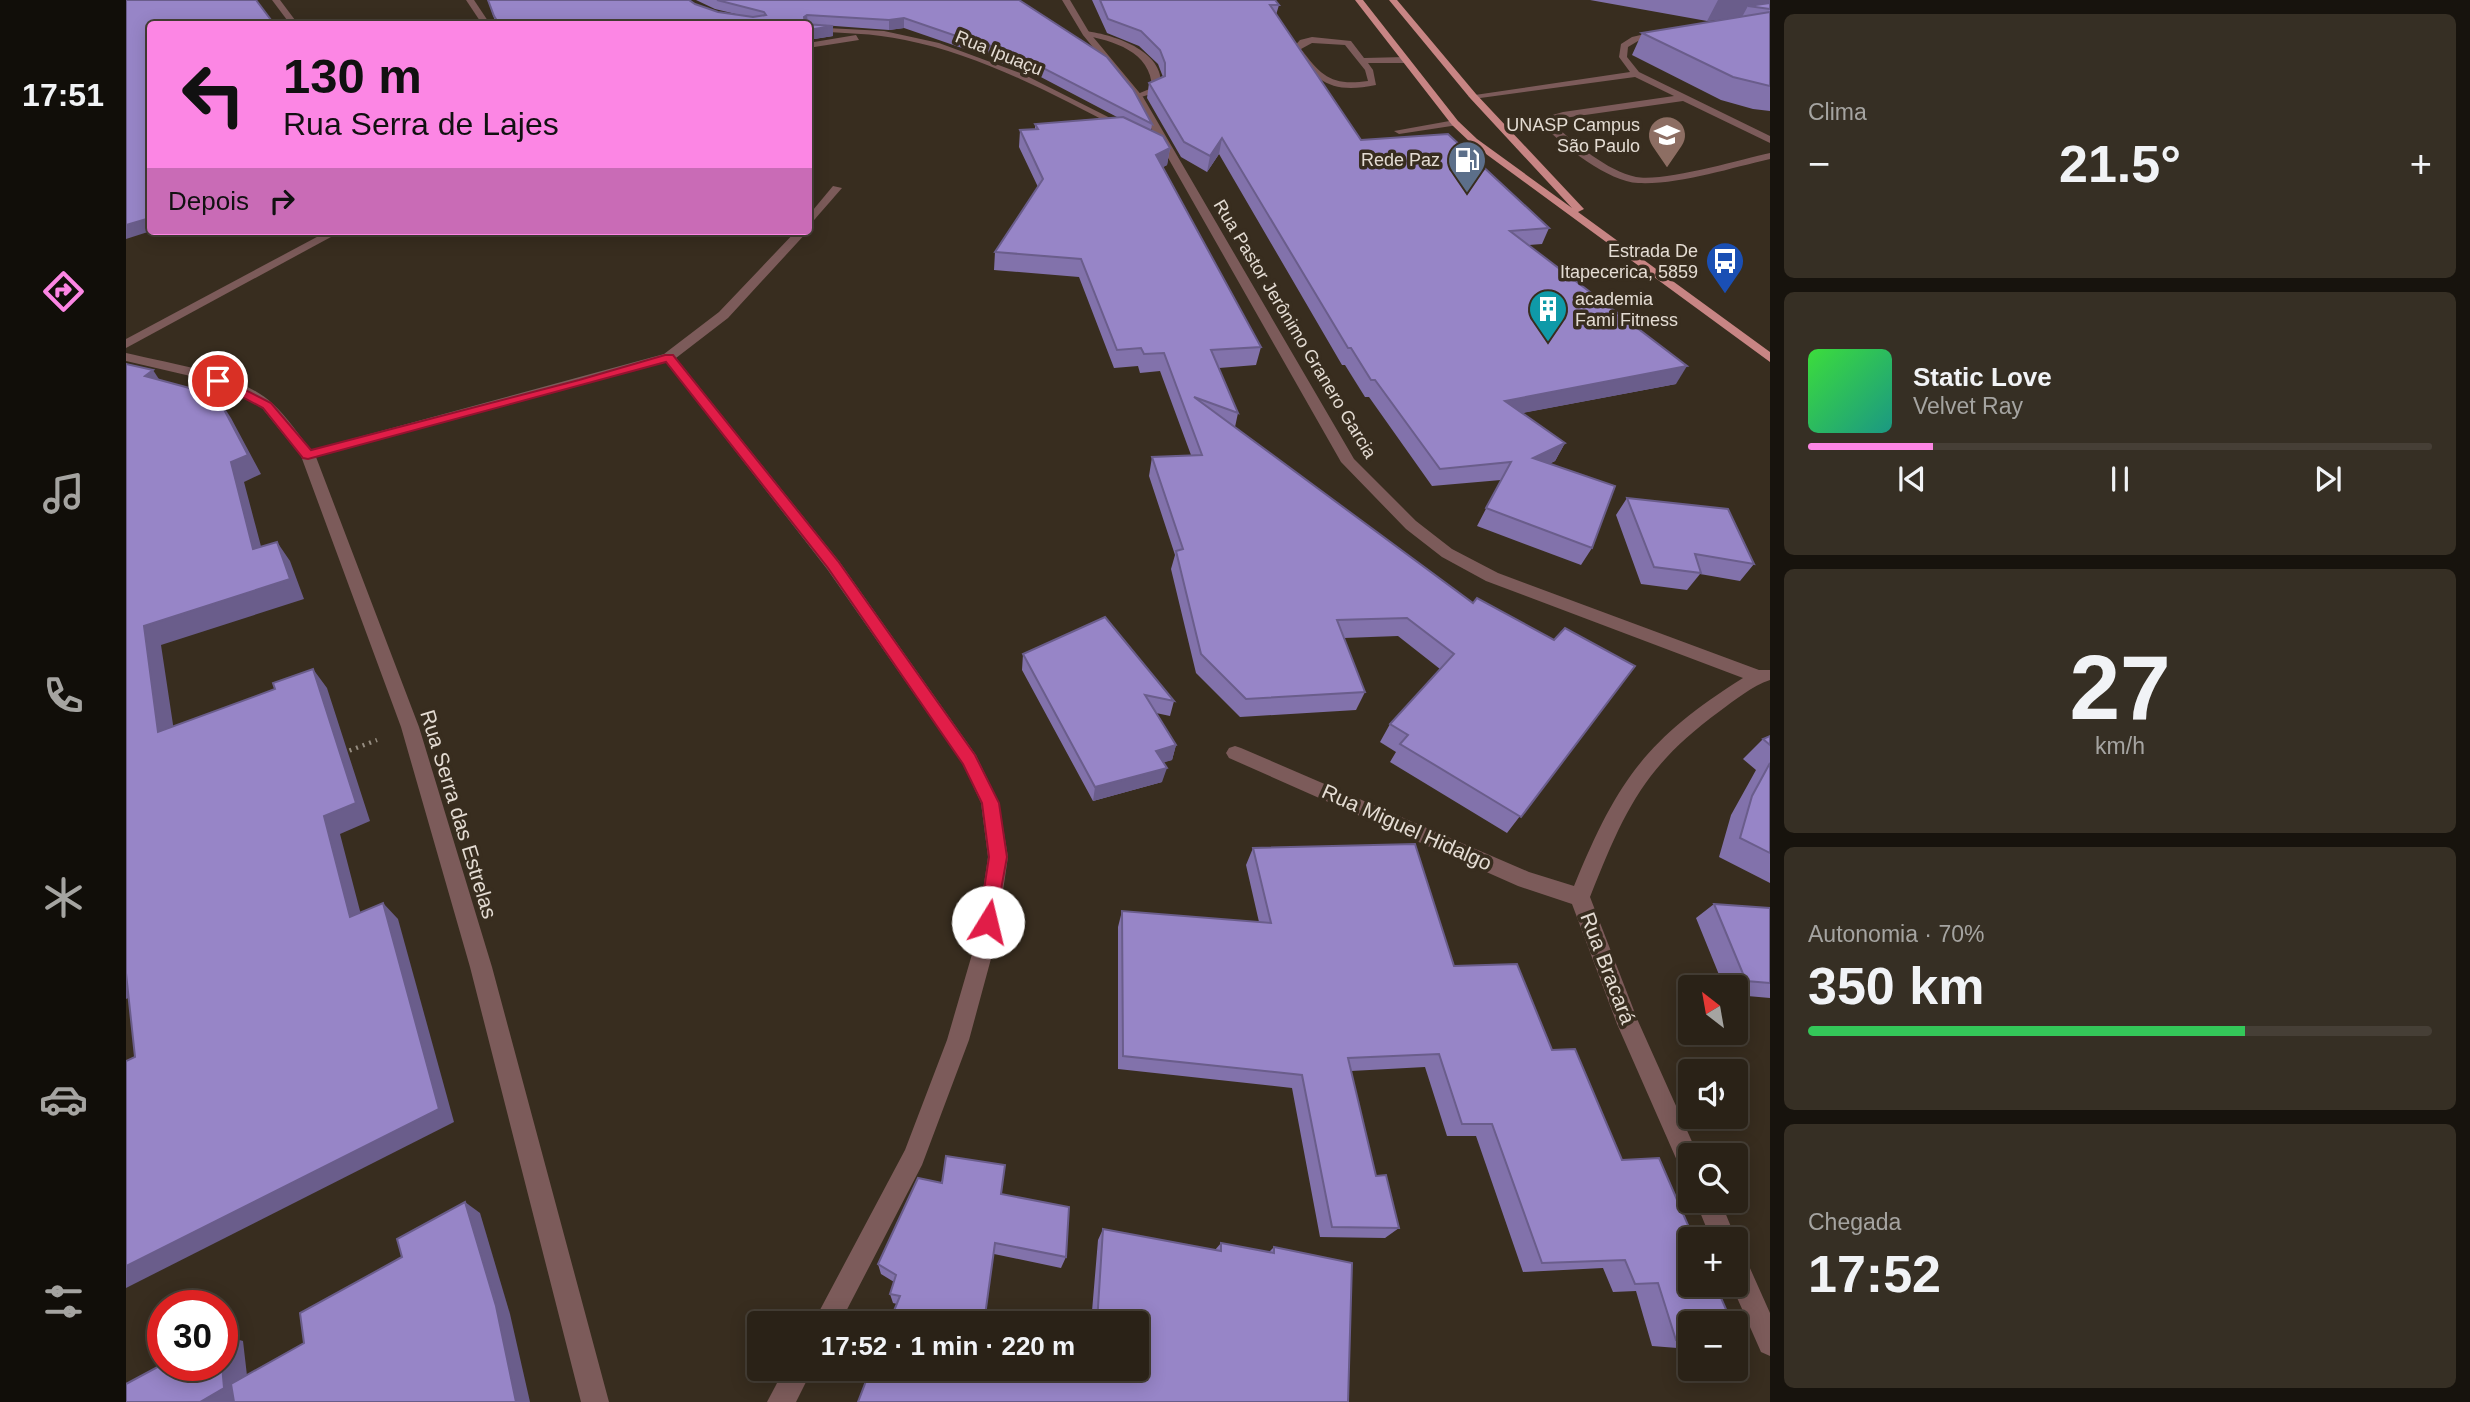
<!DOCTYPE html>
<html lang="pt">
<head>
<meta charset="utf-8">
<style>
  :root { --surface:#2a2217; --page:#362f24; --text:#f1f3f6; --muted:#a5a4a1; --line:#463f36; --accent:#fc86e4 }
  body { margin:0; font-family:Helvetica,sans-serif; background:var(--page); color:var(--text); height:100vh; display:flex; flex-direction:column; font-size:26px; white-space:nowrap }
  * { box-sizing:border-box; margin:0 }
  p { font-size:23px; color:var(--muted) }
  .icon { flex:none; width:38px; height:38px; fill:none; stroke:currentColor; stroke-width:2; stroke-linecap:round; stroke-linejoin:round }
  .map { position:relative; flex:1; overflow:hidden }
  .sheet { display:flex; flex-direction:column; gap:14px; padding:14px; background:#17130d; width:700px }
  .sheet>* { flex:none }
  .top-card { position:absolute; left:21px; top:21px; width:665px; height:214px; border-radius:7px; box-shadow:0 4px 18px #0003,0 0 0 2px var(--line); background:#fc86e4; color:#111; overflow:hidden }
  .needle { width:46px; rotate:329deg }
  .fabs { position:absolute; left:1552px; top:975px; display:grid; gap:14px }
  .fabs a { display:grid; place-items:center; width:70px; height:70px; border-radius:7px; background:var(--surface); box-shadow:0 4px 18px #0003,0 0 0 2px var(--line); font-size:35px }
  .speed { position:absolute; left:21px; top:1290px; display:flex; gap:14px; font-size:35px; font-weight:700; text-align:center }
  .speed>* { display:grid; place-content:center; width:91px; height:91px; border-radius:50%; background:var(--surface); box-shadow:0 4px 18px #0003,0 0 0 2px var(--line); line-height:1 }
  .speed .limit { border:10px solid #d22; background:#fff; color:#111 }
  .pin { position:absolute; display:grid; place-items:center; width:60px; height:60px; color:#fff; margin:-30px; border:4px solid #fff; border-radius:50%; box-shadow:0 2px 7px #0007 }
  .me { position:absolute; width:77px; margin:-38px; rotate:9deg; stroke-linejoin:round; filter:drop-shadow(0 0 5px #0008) }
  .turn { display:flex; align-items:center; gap:24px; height:147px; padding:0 21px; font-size:32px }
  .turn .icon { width:91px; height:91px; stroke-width:2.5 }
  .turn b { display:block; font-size:49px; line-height:60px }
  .then { display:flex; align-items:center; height:66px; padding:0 21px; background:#0003; gap:14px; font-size:26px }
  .big { font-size:52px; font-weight:800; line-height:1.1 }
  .sheet .card { flex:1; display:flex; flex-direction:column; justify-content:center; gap:10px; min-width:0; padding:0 24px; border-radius:10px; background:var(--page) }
  .sheet .dial { align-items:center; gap:0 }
  .dial b { font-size:91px; line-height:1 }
  .song { display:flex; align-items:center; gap:21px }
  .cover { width:84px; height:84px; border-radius:10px; background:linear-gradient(135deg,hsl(120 70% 55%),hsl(170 70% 35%)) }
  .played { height:7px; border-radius:4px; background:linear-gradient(90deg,var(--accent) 20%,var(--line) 20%) }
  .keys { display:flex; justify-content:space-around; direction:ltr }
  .heat { display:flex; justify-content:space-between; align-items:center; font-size:38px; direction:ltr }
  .charge { height:10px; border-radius:5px; background:linear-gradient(90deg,#34c759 70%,var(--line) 0) }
  .trip { position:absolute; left:621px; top:1311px; width:402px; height:70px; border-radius:7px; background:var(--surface); box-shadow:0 4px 18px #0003,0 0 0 2px var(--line); font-weight:800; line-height:70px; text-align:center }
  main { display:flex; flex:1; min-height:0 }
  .tabs { display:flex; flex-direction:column; width:126px; justify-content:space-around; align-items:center; background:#110e09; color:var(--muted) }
  .tabs .icon { width:49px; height:49px }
  .tabs .on { color:var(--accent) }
  .tabs b { font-size:32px; color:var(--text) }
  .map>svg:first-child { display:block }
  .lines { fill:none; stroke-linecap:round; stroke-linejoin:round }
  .path { stroke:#968d81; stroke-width:4.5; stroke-dasharray:2 5; stroke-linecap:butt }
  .lane { fill:#7c5b5a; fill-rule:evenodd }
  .street { fill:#7c5b5a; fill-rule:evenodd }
  .primary { fill:#c88584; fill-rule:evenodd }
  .wall { fill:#8272ab }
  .shaded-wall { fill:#6a5d8b }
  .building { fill:#9785c7; stroke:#6a5d8b; stroke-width:2 }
  .route { fill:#e11d48; stroke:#92132f; stroke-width:2 }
  .labels { text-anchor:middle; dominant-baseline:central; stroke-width:7; stroke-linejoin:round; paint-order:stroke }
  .far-street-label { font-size:18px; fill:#e4dcd3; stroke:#382d1f }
  .far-poi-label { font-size:18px; fill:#e4dcd3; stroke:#382d1f; text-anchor:end }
  .street-label { font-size:21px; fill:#e4dcd3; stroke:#382d1f }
</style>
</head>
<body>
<main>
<nav class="tabs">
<b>17:51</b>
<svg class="icon on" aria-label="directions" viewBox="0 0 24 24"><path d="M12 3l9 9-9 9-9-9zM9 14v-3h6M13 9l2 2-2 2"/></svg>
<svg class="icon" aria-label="music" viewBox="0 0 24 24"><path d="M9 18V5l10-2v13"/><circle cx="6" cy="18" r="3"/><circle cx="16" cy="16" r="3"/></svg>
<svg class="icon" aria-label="phone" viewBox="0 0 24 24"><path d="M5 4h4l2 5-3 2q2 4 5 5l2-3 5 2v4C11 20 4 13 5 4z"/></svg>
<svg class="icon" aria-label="climate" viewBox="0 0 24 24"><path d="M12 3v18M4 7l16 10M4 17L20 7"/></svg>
<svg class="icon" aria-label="car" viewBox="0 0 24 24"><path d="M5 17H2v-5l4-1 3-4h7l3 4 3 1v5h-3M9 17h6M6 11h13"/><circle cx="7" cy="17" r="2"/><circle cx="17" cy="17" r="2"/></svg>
<svg class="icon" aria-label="filters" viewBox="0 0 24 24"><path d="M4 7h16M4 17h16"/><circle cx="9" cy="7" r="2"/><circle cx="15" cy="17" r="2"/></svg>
</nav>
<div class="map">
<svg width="1644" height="1402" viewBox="0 0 1644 1402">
  <rect width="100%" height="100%" fill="#382d1f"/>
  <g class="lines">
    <polyline class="path" points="217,753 251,740"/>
    <g class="lane">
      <path d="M1536 30 1539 34 1512 41 1502 47 1501 57 1513 72 1644 136V143L1557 101 1438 118 1430 120 1427 124C1449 143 1481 171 1510 177 1538 182 1613 160 1644 153V159C1604 168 1553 185 1512 183 1483 182 1437 146 1417 125L1423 116 1437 112 1548 96 1509 77 1347 99 1342 96 1504 72 1493 57 1495 44 1506 37Z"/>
      <path d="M960 31C989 35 1043 52 1034 91L1009 99V95L1026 88C1025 51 987 41 957 35Z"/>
      <path d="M1186 37 1225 41 1238 58 1279 57 1283 60 1279 63H1242L1247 70 1250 85C1207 94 1191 83 1166 49L1174 40ZM1186 43 1219 45 1239 70 1242 81C1206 86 1196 77 1175 49Z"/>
      <polygon points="1329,120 1334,123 1332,125 1273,134 1268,131"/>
    </g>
    <g class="street">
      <polygon points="146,0 154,0 172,24 164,24"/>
      <polygon points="340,0 348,0 364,24 356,24"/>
      <path d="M936 0H944L963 32 1017 97 1228 459 1290 521 1326 549 1372 573 1633 670H1644V680C1626 686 1609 700 1594 711 1517 767 1498 812 1464 897L1512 1021 1572 1155H1564V1176L1556 1172 1491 1024 1446 904 1392 886 1103 758 1100 753 1103 748 1109 746 1115 748 1403 872 1448 886C1491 781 1520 739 1617 678L1360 581 1316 557 1280 529 1215 462 1008 98 957 35Z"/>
      <path d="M682 27 758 31 813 43 897 74 1004 128 996 130C927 94 855 55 779 40 747 33 715 33 682 31Z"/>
      <polygon points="730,35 733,40 682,48 682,43"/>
      <polygon points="707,186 716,188 682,227 682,216"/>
      <polygon points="202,231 216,231 0,348 0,339"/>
      <path d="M670 231H682L602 318 550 358 713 561 850 755 873 803 882 857 869 944 843 1040 796 1165 714 1323H687L779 1150 821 1040 849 944 862 857 855 803 837 764 701 569 540 362 190 457 293 727 366 967 483 1402H455L344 967 275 727 175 456 136 408 103 389 73 378 0 361V353C42 363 116 374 147 404 161 417 173 435 185 450L538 354 593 312Z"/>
      <polygon points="1569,1200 1594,1200 1610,1239 1610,1240 1585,1239"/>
      <polygon points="1610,1253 1619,1257 1644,1313 1644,1356 1635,1352 1605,1284 1610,1284"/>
      <polygon points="659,1368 687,1368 670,1402 641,1402"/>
    </g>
    <polygon class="primary" points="1229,0 1237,0 1332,121 1351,139 1446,208 1344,98 1263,0 1271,0 1350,94 1458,209 1452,212 1644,352 1644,362 1345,143 1326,125"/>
  </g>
  <g class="wall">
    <polygon points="362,0 563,0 569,4 592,12 618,16 589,9 570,0 893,0 981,57 1007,89 1026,124 1025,131 1037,136 1044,148 1041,165 1037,167 1135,347 1130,365 1093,368 1112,413 1109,427 1347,603 1351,598 1428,640 1439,628 1509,666 1381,833 1264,762 1270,752 1254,742 1264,724 1314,669 1272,636 1218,638 1239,692 1230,710 1114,717 1070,673 1045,569 1049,555 1023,476 1026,457 1065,455 1034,371 1014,373 1012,366 988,368 953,277 868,270 869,252 912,187 893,147 894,130 909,129 909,124 991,117 886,62 877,64 850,47 839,49 778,28 763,30 682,24 707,26 707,36 682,40 682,24 370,24"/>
    <polygon points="966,0 1149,0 1153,5 1150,15 1235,140 1423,228 1416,244 1403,245 1550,384 1396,413 1439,443 1429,461 1423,464 1466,548 1455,565 1351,526 1375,480 1306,486 1243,397 1239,397 1219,365 1216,365 1093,154 1081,172 1055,157 1021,98 1023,83 1037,77 1032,64 1013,46 981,33"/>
    <polygon points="1464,0 1644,0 1644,111 1627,109 1595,100 1506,55 1516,33 1615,17 1581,21"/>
    <polygon points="1501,498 1628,564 1614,581 1574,574 1561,590 1515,584 1490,515"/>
    <polygon points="897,654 1048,701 1044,716 1030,713 1050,745 1046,760 1037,762 1036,782 967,801 896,670"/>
    <polygon points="1644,736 1644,883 1593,857 1605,815 1630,770 1617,759 1637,739"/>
    <polygon points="1127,848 1328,966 1426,1050 1564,1323 1564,1349 1526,1346 1510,1291 1487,1292 1477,1268 1397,1272 1350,1136 1321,1136 1299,1067 1225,1071 1250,1176 1273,1228 1259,1238 1194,1237 1166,1088 992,1069 992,927 996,911 1133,922 1120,865"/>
    <polygon points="1588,904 1644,908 1644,998 1610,995 1610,987 1598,987 1570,918"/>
    <polygon points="875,1194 940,1257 935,1268 868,1254 771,1304 767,1303 764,1294 768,1282 755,1274 752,1264"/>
    <polygon points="977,1229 1089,1250 1095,1243 1143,1252 1148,1247 1222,1402 1012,1368 1012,1323 965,1323 972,1240"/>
  </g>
  <g class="shaded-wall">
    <polygon points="1592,0 1644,0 1644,9 1622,6 1616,17 1581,21"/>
    <polygon points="681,15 682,24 679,24 678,17"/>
    <polygon points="778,18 778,28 763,30 763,20"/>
    <polygon points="707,26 707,36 682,40 682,30"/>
    <polygon points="850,37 850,47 839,49 839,39"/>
    <polygon points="886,52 886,62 877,64 878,54"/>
    <polygon points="1096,138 1093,154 1081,172 1084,156"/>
    <polygon points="1044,148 1041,165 1028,172 1030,155"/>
    <polygon points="24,218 25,231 0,239 0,225"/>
    <polygon points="1561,366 1550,384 1371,418 1379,401"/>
    <polygon points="27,370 40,390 19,376"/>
    <polygon points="92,398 105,418 135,474 118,482 141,569 127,549 105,462"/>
    <polygon points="1439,443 1429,461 1398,476 1407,458"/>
    <polygon points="151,542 164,561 178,599 35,645 51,751 32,732 18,626"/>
    <polygon points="187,669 201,688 244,821 214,834 240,934 224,917 198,816"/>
    <polygon points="1050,745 1046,760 1027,766 1030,751"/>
    <polygon points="1041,768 1036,782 967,801 969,787"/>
    <polygon points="257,903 272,919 328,1122 0,1288 0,1266"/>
    <polygon points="0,973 23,989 0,999"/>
    <polygon points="339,1202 354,1213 384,1314 404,1402 390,1402"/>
    <polygon points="96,1335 117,1341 123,1393 107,1402 74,1402 96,1365"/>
  </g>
  <g class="building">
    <polygon points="0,0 130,0 148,24 24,24 24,218 0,225"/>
    <polygon points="362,0 563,0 569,4 592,12 627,17 640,15 638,12 591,0 893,0 981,57 1007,89 1026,124 886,52 878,54 850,37 839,39 778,18 763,20 681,15 678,17 679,24 707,26 682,30 682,24 373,24 368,16"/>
    <polygon points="974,0 1149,0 1153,5 1144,5 1235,140 1322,134 1423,228 1384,231 1561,366 1379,401 1439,443 1407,458 1489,486 1466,548 1360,508 1385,462 1314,469 1249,380 1245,380 1225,348 1222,348 1096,138 1084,156 1058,142 1023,83 1039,76 1039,63 1034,50 1015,31 982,19"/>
    <polygon points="1644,3 1644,9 1622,6"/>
    <polygon points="1644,12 1644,86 1607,77 1516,33"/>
    <polygon points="997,117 1037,136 1044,148 1030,155 1135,347 1085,350 1112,413 1068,397 1347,603 1351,598 1428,640 1439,628 1509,666 1395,817 1274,744 1282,735 1264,724 1328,654 1281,618 1211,620 1239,692 1120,699 1075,654 1050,551 1057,549 1026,457 1076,455 1038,353 1018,354 1015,348 991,350 955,259 869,252 917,179 894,130 912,129 909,124"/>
    <polygon points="0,364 27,370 19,376 82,393 92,398 122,455 105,462 127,549 151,542 164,579 18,626 32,732 149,689 147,683 187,669 230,803 198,816 224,917 257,903 313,1109 0,1266 0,1061 9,1057 0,973"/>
    <polygon points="1501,498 1602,509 1628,564 1569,554 1575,573 1528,567"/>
    <polygon points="979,617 1048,701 1019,695 1050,745 1030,751 1041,768 969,787 897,654"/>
    <polygon points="1644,736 1644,745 1637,739"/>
    <polygon points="1644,763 1644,853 1614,838 1626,796"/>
    <polygon points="1289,844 1328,966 1391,964 1426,1050 1449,1049 1496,1160 1533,1158 1568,1239 1564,1239 1564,1284 1589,1284 1606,1323 1564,1323 1564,1341 1550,1340 1532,1283 1509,1284 1499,1260 1416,1263 1366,1124 1336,1124 1313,1054 1222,1058 1250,1176 1260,1175 1273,1228 1206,1227 1176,1075 997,1056 996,911 1145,923 1127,848"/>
    <polygon points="1588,904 1644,908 1644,983 1620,981"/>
    <polygon points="820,1156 879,1165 875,1194 943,1207 940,1257 869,1243 858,1323 763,1323 774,1296 764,1294 770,1275 752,1264 792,1178 816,1183"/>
    <polygon points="339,1202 370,1306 390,1402 108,1402 105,1384 178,1343 174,1313 276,1257 271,1239"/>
    <polygon points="977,1229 1095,1251 1095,1243 1148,1253 1148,1247 1226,1263 1222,1402 732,1402 745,1368 1012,1368 1012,1323 971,1323"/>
    <polygon points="1610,1333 1615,1344 1610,1344"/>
    <polygon points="37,1364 96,1365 98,1388 74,1402 0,1402 0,1384"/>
  </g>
  <polygon class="route" points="539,355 547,355 712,561 849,755 873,803 881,857 868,928 862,931 855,928 853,922 863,857 856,803 837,764 702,568 540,362 182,459 177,458 137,408 86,381 96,378 145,403 185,450 453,380"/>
  <defs>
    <symbol id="university-pin" viewBox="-11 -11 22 30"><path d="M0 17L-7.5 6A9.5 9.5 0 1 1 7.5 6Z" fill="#8d6e63" stroke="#382d1f"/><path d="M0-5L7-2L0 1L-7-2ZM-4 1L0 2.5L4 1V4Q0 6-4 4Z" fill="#fff"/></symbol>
    <symbol id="fuel-pin" viewBox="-11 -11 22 30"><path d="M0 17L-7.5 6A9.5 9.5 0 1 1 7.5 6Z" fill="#5c6f8a" stroke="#382d1f"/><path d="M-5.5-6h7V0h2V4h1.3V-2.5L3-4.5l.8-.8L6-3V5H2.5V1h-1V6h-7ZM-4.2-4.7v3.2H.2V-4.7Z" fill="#fff"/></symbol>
    <symbol id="bus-pin" viewBox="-11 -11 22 30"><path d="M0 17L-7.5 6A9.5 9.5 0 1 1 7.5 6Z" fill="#1a4fb4" stroke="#382d1f"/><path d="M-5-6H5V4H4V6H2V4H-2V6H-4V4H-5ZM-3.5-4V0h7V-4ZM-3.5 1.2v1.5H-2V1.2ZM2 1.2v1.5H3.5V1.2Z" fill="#fff"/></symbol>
    <symbol id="building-pin" viewBox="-11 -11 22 30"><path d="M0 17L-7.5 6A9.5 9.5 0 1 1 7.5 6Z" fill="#0f9aa8" stroke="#382d1f"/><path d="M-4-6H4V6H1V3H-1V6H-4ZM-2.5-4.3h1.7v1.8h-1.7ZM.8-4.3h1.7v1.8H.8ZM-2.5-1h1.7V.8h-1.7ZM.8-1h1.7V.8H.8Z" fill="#fff"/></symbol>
  </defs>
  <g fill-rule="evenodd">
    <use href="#university-pin" x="1519" y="113" width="44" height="60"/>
    <use href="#fuel-pin" x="1319" y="138" width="44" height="60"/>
    <use href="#bus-pin" x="1577" y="239" width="44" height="60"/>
    <use href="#building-pin" x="1400" y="287" width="44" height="60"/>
  </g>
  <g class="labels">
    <g class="far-street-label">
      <text transform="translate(873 53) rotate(22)">Rua Ipuaçu</text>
      <text transform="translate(1169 329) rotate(59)">Rua Pastor Jerônimo Granero Garcia</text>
    </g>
    <g class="far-poi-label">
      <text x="1514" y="125">UNASP Campus<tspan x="1514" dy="21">São Paulo</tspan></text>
      <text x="1314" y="160">Rede Paz</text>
      <text x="1572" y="251">Estrada De<tspan x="1572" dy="21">Itapecerica, 5859</tspan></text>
      <text x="1449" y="299" text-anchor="start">academia<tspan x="1449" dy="21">Fami Fitness</tspan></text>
    </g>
    <g class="street-label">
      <text transform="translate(333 814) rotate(73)">Rua Serra das Estrelas</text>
      <text transform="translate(1281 827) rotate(24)">Rua Miguel Hidalgo</text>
      <text transform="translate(1482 968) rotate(69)">Rua Bracará</text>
    </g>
  </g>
</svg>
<div class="fabs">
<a><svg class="needle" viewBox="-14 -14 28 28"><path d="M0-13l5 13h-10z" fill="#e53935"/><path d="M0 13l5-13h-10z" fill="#a5a4a1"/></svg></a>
<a><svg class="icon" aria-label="sound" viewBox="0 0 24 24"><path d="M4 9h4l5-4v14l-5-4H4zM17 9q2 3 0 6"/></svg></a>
<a><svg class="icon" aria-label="search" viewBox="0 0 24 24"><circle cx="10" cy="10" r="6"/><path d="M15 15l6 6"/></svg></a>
<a>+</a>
<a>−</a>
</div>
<div class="speed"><div class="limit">30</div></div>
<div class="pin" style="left:92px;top:381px;background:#d93025"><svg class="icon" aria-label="arrive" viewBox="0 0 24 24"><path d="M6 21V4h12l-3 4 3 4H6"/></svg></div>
<svg class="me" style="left:862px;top:922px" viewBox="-20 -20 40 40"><circle r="19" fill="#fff"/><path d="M0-13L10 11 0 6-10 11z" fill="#e11d48"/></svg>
<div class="trip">17:52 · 1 min · 220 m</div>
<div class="top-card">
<div class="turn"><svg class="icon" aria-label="left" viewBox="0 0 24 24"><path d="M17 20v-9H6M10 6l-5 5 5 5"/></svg><div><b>130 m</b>Rua Serra de Lajes</div></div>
<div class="then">Depois<svg class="icon" aria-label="right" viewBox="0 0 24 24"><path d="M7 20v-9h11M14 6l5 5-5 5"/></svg></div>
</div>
</div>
<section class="sheet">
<div class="card"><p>Clima</p>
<div class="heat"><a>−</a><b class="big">21.5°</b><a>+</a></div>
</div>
<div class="card">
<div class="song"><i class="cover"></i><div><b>Static Love</b><p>Velvet Ray</p></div></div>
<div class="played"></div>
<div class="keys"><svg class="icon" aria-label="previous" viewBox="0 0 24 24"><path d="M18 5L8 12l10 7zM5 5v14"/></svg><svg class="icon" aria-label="pause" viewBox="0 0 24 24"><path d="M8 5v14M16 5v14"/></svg><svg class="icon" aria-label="next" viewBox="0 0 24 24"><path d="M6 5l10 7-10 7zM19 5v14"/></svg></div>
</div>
<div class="card dial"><b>27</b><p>km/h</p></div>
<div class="card"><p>Autonomia · 70%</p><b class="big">350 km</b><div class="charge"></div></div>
<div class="card"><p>Chegada</p><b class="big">17:52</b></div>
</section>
</main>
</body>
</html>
